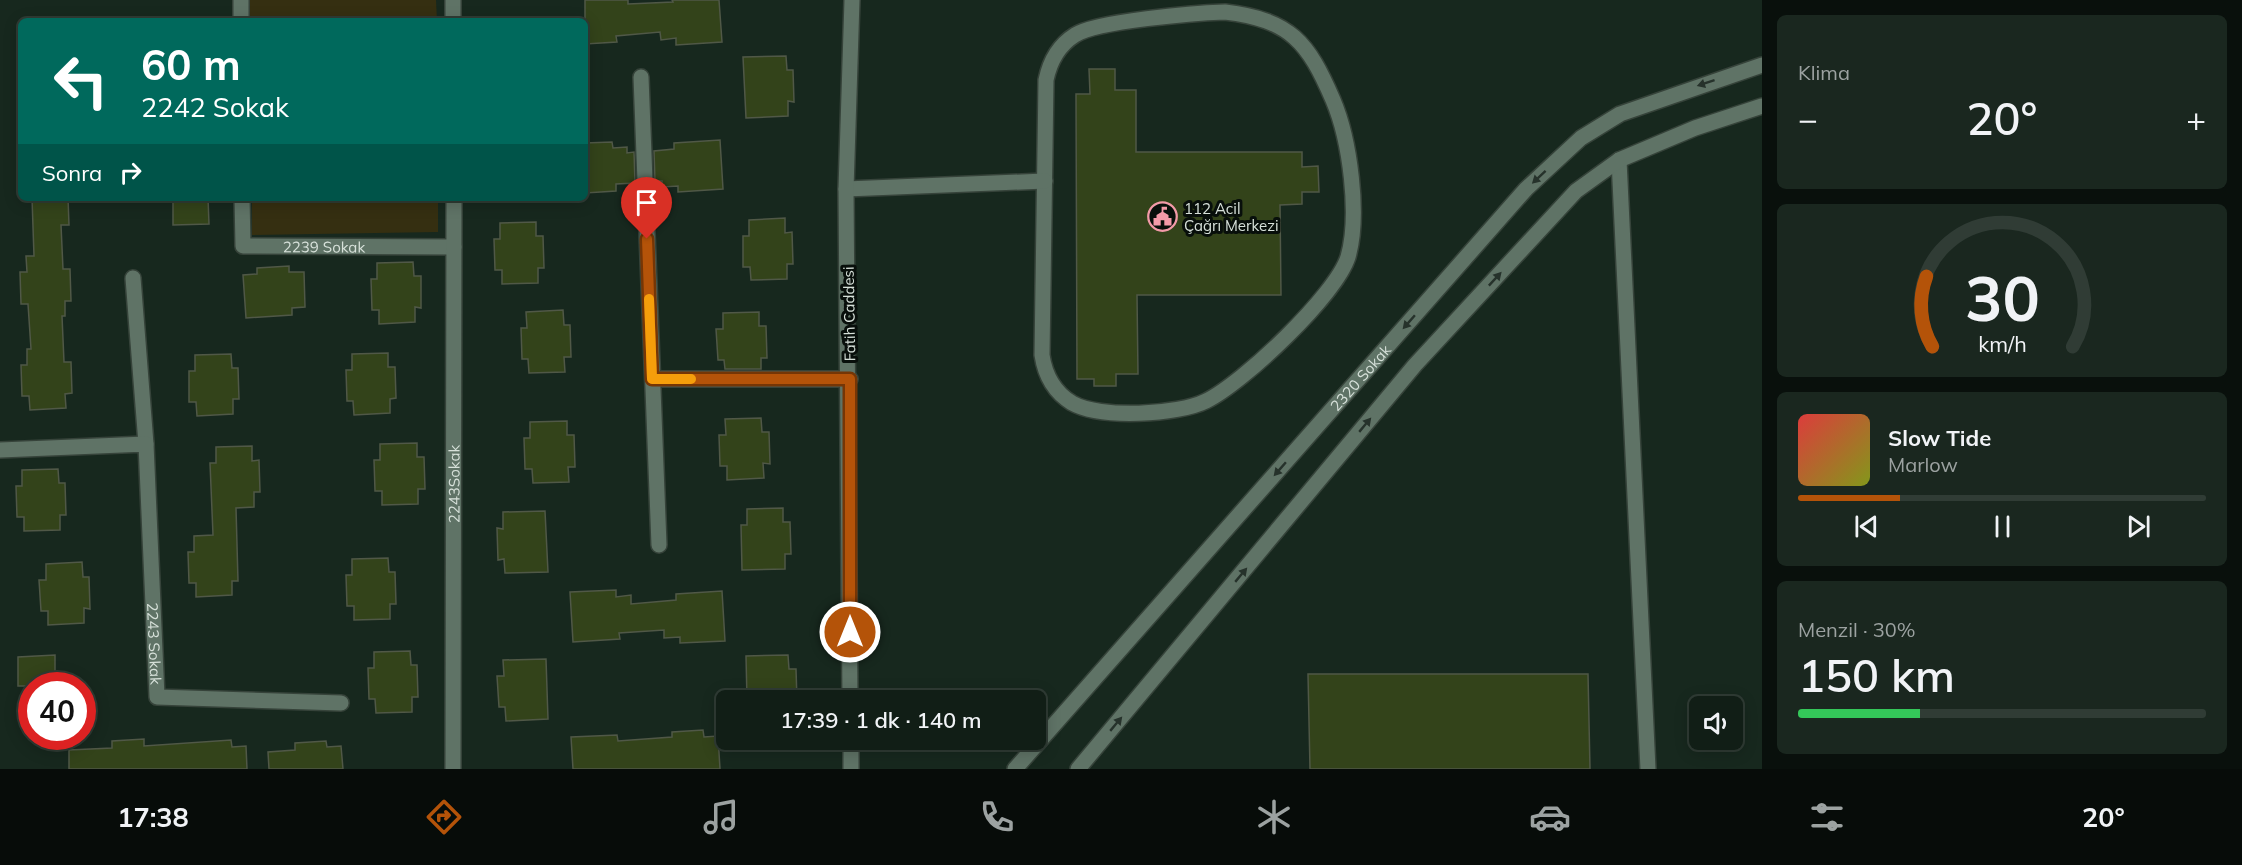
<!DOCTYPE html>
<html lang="tr">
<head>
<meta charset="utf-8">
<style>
  :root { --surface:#111e16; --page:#1a271f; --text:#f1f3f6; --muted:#9ca2a1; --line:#303c35; --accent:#b45309 }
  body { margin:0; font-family:Mulish,sans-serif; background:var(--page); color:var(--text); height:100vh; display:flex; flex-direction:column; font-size:22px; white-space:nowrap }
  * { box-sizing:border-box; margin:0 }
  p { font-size:20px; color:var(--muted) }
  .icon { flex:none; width:33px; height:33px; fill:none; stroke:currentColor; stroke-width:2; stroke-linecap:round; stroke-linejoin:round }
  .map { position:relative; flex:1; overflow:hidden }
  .drawer { display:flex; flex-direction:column; gap:15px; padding:15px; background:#09100c; width:480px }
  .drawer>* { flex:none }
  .banner { position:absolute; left:18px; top:18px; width:570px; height:183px; border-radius:9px; box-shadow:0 3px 15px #0003,0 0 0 2px var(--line); background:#00695c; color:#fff; overflow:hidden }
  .buttons { position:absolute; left:1689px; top:696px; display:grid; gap:12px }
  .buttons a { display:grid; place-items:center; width:54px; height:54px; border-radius:9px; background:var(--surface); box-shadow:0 3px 15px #0003,0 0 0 2px var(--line); font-size:30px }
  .speed { position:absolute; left:18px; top:672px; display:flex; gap:12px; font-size:30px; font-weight:700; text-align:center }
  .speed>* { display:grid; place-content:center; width:78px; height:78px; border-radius:50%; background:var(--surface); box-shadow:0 3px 15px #0003,0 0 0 2px var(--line); line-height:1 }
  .speed .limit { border:9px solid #d22; background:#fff; color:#111 }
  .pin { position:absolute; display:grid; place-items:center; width:51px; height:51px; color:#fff; margin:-62px -26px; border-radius:50% 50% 50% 0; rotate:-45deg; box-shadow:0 0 6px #0007 }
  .pin .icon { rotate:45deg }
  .me { position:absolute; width:66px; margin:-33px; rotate:0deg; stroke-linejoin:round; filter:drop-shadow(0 0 4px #0008) }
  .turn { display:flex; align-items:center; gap:21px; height:126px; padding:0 24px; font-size:27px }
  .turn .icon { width:78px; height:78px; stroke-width:2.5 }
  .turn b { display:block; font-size:42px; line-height:51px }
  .then { display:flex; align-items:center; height:57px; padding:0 24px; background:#0003; gap:12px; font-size:22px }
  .big { font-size:45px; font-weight:600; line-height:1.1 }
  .drawer .card { flex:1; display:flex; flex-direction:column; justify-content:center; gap:9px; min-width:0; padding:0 21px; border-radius:9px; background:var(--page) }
  .drawer .dial { align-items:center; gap:0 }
  .dial svg { height:156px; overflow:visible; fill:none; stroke:var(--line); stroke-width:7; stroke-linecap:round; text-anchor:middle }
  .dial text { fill:var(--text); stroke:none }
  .song { display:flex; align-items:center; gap:18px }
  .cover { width:72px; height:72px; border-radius:9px; background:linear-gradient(135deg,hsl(0 70% 55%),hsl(70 70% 35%)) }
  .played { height:6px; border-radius:3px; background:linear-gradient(90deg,var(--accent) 25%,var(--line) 25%) }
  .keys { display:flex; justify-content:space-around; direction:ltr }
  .heat { display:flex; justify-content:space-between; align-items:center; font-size:33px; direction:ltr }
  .charge { height:9px; border-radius:4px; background:linear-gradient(90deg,#34c759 30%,var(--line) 0) }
  .trip { position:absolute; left:716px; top:690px; width:330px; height:60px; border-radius:9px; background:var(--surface); box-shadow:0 3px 15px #0003,0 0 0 2px var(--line); font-weight:600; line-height:60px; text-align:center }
  .tabs { display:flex; height:96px; justify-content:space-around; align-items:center; background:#070c09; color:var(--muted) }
  .tabs .icon { width:42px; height:42px }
  .tabs .current { color:var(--accent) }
  .tabs b { font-size:27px; color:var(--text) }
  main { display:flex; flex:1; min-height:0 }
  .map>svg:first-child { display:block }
  .green { fill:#352f11 }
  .building { fill:#33431a; stroke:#505847; stroke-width:1.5 }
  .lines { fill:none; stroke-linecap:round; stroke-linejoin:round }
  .minor-casing { stroke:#36433a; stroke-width:18 }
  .minor { stroke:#5f7366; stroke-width:15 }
  .oneway { fill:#26322b }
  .route-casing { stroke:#753606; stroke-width:15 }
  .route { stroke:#b45309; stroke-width:10 }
  .slow { stroke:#f59e0b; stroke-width:10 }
  .labels { text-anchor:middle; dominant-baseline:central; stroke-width:6; stroke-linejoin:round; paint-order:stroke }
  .poi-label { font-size:15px; fill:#d7e1da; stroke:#080f0b; text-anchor:start }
  .street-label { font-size:15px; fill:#d7e1da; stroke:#080f0b }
</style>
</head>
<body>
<main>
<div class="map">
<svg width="1762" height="769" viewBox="0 0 1762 769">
  <rect width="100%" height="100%" fill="#17281e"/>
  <g class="green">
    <polygon points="249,0 436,0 437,21 249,21"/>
    <polygon points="252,198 438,198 438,232 252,235"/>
  </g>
  <g class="building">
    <polygon points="585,0 628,0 628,4 673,2 672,0 719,0 722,42 676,45 676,38 661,40 660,32 616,36 617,42 585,44"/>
    <polygon points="786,56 787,70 793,70 794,102 788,101 788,116 746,118 743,57"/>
    <polygon points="1089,69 1115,69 1115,90 1136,90 1136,152 1302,152 1302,167 1318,166 1319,192 1302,192 1302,204 1280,205 1281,295 1137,295 1138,374 1116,374 1116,386 1094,386 1094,379 1077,379 1076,94 1090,94"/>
    <polygon points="720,140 723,189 678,192 678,186 662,187 662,181 655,181 654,151 674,149 674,143"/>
    <polygon points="612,142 613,148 627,147 627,153 634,152 635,183 616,184 616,191 585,193 585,143"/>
    <polygon points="32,198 68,198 69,225 61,225 63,269 70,269 71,301 65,301 65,316 62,316 64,362 71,362 72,393 65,394 66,408 30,410 29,396 22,396 21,365 27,365 27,349 31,349 28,304 21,304 20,272 27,272 26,256 34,256"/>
    <polygon points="173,198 208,198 209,224 173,225"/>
    <polygon points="785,218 785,233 792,232 793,264 787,264 787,279 751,280 750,267 743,267 743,236 749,236 749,220"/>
    <polygon points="536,222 536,236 543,236 544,268 538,268 538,283 502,284 502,270 495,270 494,239 500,239 500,223"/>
    <polygon points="413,262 414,276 421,276 421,308 415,307 415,322 379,324 379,310 372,310 371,279 377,279 377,263"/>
    <polygon points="289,266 289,272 304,272 305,307 292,308 292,315 246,318 243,275 257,274 257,268"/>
    <polygon points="563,310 564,325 570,325 571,357 564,357 565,372 529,373 528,359 522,359 521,328 527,328 526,312"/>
    <polygon points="759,312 759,326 766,326 767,358 761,358 761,369 725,369 724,360 718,360 716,329 723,329 723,313"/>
    <polygon points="388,353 388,367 395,367 396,398 390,399 390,413 354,415 353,401 347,401 346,370 352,370 352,354"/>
    <polygon points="231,354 232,368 238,368 239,399 233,399 233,414 197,416 196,402 189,402 189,371 195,371 195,355"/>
    <polygon points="761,418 762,432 769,432 770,464 763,463 764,478 727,480 727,466 720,466 719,435 726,435 725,419"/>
    <polygon points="567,421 567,435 574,435 575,467 568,467 569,482 533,483 532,469 525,469 524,438 530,438 530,422"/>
    <polygon points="417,443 417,457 424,457 425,489 418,489 418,504 382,505 382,491 375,491 374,460 380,460 380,444"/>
    <polygon points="252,446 252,461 259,460 260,492 254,492 254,507 236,508 238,581 232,581 232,595 196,597 196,583 189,583 188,552 194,552 194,536 213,535 210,463 216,463 216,447"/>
    <polygon points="58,469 59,483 65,483 66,515 60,515 60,530 24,531 24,517 17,517 16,486 22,486 22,470"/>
    <polygon points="783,508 783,522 790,522 791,554 785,554 785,569 742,570 741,525 747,525 747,509"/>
    <polygon points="545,511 548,572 505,573 504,559 498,560 497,528 503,529 503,512"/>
    <polygon points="388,558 389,572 395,572 396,604 390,604 390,619 354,620 354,606 347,606 346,575 352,575 352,559"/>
    <polygon points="82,562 83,577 89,577 90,609 84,608 84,623 48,625 48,611 41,611 39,580 46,580 46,564"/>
    <polygon points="616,590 616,597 631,595 631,604 676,600 676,594 722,591 725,641 680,643 680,637 664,638 664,630 619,633 620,639 573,642 570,592"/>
    <polygon points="410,651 411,665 417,665 418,697 412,697 412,712 376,713 375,699 369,699 368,668 374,668 374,652"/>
    <polygon points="55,655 55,686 18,686 18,657"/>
    <polygon points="788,655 789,669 796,669 797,700 747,700 746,656"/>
    <polygon points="546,659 548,719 506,721 505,707 499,707 497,676 504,676 503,660"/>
    <polygon points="1308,674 1588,674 1590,769 1310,769"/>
    <polygon points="703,730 704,737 718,736 720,769 573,769 571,737 617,735 618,741 672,737 672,732"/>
    <polygon points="144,739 144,746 231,740 232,747 246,746 247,769 69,769 69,750 112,748 112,741"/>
    <polygon points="326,741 327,747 341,746 343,769 269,769 268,752 295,750 295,743"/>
  </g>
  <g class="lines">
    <defs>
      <g id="minor">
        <polyline points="241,0 241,21"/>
        <polyline points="453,0 453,21"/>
        <path d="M1225 12C1291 20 1308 42 1333 100 1350 140 1360 215 1348 257 1336 295 1243 383 1206 401 1178 415 1100 419 1072 403 1054 392 1045 375 1042 355L1046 80C1050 61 1059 45 1075 35 1096 21 1196 13 1225 12Z"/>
        <polyline points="641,77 659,545"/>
        <polyline points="1619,160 1648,769"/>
        <polyline points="846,189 1045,181"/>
        <path id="s1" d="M242 198 243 246 454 247"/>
        <polyline points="133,278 146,444"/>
        <polyline points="653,379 850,379"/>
        <path id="s2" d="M0 450 146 444 157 697 341 703"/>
        <polyline points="850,700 846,189 852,0"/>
        <polyline points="851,740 851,769"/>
        <path id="s3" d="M453 769 454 198"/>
        <path id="s4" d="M1015 769 1526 189 1581 138 1620 114 1762 65"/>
        <polyline points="1078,769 1415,365 1576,191 1619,160 1695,128 1762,106"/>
      </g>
    </defs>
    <use href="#minor" class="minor-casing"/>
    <use href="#minor" class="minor"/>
  </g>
  <defs><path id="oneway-solid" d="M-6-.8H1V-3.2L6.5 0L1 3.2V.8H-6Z" transform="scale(1.5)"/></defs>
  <g class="oneway">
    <use href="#oneway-solid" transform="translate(1706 83) rotate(162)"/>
    <use href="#oneway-solid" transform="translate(1539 177) rotate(137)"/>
    <use href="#oneway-solid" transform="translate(1495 279) rotate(-47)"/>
    <use href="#oneway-solid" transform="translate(1409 322) rotate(131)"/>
    <use href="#oneway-solid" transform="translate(1365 425) rotate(-50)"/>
    <use href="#oneway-solid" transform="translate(1280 469) rotate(131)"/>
    <use href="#oneway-solid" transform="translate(1241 575) rotate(-50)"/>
    <use href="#oneway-solid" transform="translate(1116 724) rotate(-50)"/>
  </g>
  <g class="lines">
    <defs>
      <polyline id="route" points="647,239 652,379 850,379 850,632"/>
    </defs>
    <use href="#route" class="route-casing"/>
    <use href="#route" class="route"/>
    <polyline class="slow" points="649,299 652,379 691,379"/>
  </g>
  <defs>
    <symbol id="civic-ring" viewBox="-11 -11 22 22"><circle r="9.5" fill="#080f0b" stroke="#f39aa8" stroke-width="1.5"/><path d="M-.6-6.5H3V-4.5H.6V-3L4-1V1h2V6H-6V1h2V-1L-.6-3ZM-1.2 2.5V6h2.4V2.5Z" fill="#f39aa8"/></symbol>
  </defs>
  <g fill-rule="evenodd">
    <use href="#civic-ring" x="1146" y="200" width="33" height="33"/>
  </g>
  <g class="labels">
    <g class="poi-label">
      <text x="1184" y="208">112 Acil<tspan x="1184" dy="17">Çağrı Merkezi</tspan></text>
    </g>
    <g class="street-label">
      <text stroke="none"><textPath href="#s1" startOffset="129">2239 Sokak</textPath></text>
      <text transform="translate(849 314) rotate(-91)">Fatih Caddesi</text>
      <text stroke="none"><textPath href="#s4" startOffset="522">2320 Sokak</textPath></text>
      <text stroke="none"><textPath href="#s3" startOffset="285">2243Sokak</textPath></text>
      <text stroke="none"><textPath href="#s2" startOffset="346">2243 Sokak</textPath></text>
    </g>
  </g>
</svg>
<div class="buttons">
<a><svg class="icon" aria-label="sound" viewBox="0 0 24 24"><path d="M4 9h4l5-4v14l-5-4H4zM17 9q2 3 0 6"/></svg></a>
</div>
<div class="speed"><div class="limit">40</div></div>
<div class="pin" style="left:647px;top:239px;background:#d93025"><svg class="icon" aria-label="arrive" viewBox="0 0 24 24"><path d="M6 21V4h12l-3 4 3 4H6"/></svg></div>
<svg class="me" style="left:850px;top:632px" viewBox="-20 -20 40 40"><circle r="17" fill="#b45309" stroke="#fff" stroke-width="3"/><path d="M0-11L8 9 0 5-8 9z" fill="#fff"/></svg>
<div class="trip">17:39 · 1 dk · 140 m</div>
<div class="banner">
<div class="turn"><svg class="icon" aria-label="left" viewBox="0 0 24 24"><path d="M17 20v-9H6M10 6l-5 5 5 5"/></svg><div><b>60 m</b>2242 Sokak</div></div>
<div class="then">Sonra<svg class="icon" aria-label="right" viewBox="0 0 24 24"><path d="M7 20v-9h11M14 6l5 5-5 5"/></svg></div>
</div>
</div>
<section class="drawer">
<div class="card"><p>Klima</p>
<div class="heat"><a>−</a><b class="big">20°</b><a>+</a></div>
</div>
<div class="card dial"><svg viewBox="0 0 100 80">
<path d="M14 69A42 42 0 1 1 86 69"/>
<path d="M14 69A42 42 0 0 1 11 33" stroke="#b45309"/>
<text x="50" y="56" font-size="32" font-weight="700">30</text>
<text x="50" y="72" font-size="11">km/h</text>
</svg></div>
<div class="card">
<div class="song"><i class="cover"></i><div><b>Slow Tide</b><p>Marlow</p></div></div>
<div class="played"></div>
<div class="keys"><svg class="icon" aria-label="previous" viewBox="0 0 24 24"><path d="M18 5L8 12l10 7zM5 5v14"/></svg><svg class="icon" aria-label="pause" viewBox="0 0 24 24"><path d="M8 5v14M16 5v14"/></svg><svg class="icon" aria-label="next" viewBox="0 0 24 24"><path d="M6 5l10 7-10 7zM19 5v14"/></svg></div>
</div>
<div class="card"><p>Menzil · 30%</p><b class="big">150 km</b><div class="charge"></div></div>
</section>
</main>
<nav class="tabs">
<b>17:38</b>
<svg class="icon current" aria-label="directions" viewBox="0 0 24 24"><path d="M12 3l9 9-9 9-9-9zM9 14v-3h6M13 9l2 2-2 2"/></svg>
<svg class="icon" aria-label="music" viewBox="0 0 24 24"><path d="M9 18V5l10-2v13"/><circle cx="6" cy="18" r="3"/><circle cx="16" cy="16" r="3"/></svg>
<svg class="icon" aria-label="phone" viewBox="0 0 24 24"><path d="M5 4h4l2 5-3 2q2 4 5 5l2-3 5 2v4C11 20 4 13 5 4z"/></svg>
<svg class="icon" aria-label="climate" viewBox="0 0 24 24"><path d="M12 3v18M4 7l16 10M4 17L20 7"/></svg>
<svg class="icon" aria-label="car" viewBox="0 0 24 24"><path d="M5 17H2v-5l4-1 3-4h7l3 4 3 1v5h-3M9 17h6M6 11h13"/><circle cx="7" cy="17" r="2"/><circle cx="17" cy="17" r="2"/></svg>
<svg class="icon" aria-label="filters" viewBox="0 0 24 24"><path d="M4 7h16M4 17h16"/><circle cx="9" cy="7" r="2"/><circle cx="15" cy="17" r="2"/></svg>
<b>20°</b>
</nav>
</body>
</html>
